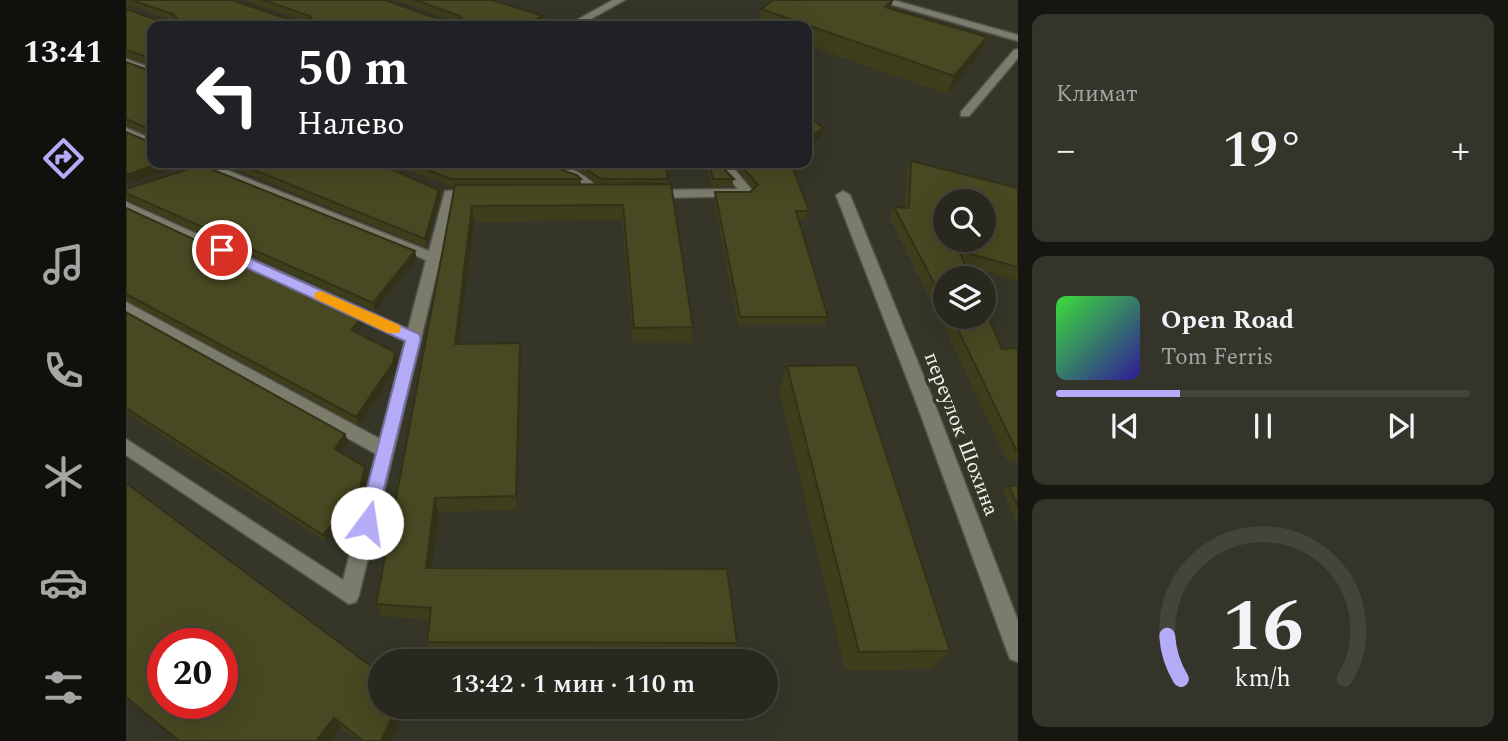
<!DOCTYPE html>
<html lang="ru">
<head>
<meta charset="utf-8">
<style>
  :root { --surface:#28281e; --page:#34342b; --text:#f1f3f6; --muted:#a5a6a4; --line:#44443c; --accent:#b5acf8 }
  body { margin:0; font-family:Spectral,serif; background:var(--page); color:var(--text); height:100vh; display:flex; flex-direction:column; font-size:26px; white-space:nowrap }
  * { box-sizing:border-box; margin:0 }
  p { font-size:23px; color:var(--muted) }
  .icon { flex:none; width:38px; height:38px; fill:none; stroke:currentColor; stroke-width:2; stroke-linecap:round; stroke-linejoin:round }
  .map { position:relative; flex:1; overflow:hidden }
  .sheet { display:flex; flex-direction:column; gap:14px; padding:14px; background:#161610; width:490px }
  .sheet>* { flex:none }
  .top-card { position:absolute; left:21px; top:21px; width:665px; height:147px; border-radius:14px; box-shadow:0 7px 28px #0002,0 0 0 2px var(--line); background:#202124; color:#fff; overflow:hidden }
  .tools { position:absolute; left:807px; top:189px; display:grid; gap:14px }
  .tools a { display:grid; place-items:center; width:63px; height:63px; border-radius:50%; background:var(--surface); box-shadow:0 7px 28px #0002,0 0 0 2px var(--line); font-size:35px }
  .speed { position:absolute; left:21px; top:628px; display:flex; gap:14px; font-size:35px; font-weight:700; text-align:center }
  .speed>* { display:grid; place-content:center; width:91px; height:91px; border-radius:50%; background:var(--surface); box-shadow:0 7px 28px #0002,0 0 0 2px var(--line); line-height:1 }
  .speed .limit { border:10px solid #d22; background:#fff; color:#111 }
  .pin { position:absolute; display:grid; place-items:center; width:60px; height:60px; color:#fff; margin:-30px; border:4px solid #fff; border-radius:50%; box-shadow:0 2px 7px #0007 }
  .me { position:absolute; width:77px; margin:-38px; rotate:14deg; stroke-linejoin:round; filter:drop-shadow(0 0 5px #0008) }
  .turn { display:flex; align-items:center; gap:24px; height:147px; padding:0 35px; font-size:32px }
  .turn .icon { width:91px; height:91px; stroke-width:2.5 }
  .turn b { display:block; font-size:49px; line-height:60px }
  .big { font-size:52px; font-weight:600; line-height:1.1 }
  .sheet .tile { flex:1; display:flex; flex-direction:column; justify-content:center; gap:10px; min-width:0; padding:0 24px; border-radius:14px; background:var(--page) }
  .sheet .dial { align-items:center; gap:0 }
  .dial svg { height:182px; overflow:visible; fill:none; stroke:var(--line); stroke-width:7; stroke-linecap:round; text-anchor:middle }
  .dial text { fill:var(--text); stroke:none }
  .song { display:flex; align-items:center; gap:21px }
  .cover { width:84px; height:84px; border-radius:10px; background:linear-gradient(135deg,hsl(120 70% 55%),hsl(250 70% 35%)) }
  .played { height:7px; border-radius:4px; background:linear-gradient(90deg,var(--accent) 30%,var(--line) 30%) }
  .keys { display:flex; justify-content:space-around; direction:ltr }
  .heat { display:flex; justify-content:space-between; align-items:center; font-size:38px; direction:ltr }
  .trip { position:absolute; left:242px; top:649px; width:410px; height:70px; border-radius:35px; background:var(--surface); box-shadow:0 7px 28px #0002,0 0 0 2px var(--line); font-weight:600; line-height:70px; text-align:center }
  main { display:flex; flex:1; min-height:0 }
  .dock { display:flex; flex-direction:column; width:126px; justify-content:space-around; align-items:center; background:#10100c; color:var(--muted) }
  .dock .icon { width:49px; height:49px }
  .dock .selected { color:var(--accent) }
  .dock b { font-size:32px; color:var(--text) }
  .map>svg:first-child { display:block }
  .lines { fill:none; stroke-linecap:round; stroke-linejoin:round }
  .service-casing { stroke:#545448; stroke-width:3 }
  .minor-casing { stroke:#545448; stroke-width:3 }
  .service { fill:#7c7c6d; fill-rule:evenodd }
  .minor { fill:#7c7c6d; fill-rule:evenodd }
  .wall { fill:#3e3e1d }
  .shaded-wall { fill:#323218 }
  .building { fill:#484822; stroke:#323218; stroke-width:2; fill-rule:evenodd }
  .route { fill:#b5acf8; stroke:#7670a1; stroke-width:2 }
  .slow { fill:#f59e0b }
  .labels { text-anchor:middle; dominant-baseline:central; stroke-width:7; stroke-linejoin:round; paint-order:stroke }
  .street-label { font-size:21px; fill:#f1f1e9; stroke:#353628 }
</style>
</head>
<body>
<main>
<nav class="dock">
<b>13:41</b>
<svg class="icon selected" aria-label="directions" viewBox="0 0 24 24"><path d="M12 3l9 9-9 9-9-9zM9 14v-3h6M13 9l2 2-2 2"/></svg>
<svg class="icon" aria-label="music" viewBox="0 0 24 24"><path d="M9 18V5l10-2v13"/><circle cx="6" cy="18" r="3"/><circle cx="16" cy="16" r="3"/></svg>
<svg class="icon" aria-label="phone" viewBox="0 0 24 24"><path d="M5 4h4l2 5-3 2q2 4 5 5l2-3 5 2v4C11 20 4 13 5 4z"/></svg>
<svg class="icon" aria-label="climate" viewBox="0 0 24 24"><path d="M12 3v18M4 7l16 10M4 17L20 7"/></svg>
<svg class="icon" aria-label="car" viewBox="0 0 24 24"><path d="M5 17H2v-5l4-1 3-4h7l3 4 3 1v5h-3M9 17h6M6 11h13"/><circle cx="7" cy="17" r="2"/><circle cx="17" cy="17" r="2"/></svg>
<svg class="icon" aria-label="filters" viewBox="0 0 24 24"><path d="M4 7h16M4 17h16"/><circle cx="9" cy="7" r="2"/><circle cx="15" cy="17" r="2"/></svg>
</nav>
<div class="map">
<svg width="892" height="741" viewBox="0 0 892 741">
  <rect width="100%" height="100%" fill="#353628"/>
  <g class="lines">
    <defs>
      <g id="service">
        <polygon points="487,0 499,0 452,26 440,26"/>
        <polygon points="892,49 892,58 843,116 835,116 835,112 888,50"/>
        <polygon points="0,59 26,68 26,75 0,66"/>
        <polygon points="0,128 26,139 26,146 0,136"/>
        <polygon points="67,163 83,163 303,251 319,191 348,190 354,194 348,198 329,198 233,595 230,602 223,604 0,455 0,439 217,580 250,454 0,314 0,302 254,439 279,341 0,211 0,202 282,329 300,260"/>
        <path d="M409 163C436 162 461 172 477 194L476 197H466L453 181Z"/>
        <polygon points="586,163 603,163 626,190 626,196 528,198 522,194 528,190 612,189 594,168"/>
      </g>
      <g id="minor">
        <polygon points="750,0 767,0 892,35 892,41"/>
        <polygon points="717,191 724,195 808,402 892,621 892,662 884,659 881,651 790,402 710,195"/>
      </g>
    </defs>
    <use href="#service" class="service-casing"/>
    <use href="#minor" class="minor-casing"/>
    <use href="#service" class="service"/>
    <use href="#minor" class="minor"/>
  </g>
  <g class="wall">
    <polygon points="0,0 106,0 168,21 176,20 118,0 259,0 318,21 326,20 270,0 366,0 417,23 26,163 21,141 25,138 24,136 1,126 0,126 0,62 22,70 25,67 25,65 0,57 0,9 34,21 48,21 0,4"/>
    <polygon points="767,0 764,8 853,55 821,94 681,45 681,26 632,26 635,9"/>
    <polygon points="785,161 892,188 892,281 840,267 819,278 819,317 858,317 876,349 892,348 892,461 881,461 826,343 764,219 768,207 779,207 780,173"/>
    <polygon points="95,163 251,163 314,198 300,247"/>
    <polygon points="264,163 416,163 455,179 455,184 471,184 446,167 422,163 540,163 542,179 542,184 567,327 565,343 507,343 496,220 348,222 333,344 394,343 395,358 391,510 313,512 306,568 611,643 606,655 305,653 301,642 304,620 255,616 250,604 328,187"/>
    <polygon points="581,163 592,163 608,179 606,186 585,187"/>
    <polygon points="605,163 665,163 683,211 680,219 672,219 702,317 699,325 612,325 588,200 589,192 624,192 627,189"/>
    <polygon points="0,189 291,259 249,311 1,200 0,200"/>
    <polygon points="0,208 238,325 231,333 272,360 269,370 233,425 0,300"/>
    <polygon points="0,312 219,434 222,441 214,452 242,474 235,502 200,542 0,412"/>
    <polygon points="661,366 824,651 806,669 719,670 653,390"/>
    <polygon points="892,485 892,526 877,492 883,486"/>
    <polygon points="254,707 281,707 265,741 233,741 215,727 205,741 53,741"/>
  </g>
  <g class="shaded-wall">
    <polygon points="767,0 761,18 759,7"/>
    <polygon points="417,16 417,23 409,26 401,23"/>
    <polygon points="861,37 853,55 821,94 828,76"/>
    <polygon points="697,128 695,136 681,146 681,140"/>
    <polygon points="35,163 60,163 0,185 0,175"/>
    <polygon points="313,190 314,198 300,247 299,239"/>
    <polygon points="346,206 348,222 331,360 329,344"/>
    <polygon points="289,251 291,259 249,311 247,303"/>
    <polygon points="236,317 238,325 227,338 225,330"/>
    <polygon points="394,343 395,358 391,510 390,496"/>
    <polygon points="269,352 272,360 269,370 233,425 230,417"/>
    <polygon points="219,434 222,441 212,456 209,449"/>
    <polygon points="239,467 242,474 235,502 200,542 197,535"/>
    <polygon points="309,498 313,512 304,581 300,568"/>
    <polygon points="271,707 281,707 265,741 255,741"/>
    <polygon points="208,718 215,727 205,741 190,741"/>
  </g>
  <g class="building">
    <polygon points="5,0 106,0 168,21 186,19 184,16 137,0 259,0 318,21 336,19 334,16 289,0 366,0 417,16 401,23 412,26 26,26 26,163 35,163 0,175 0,132 21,141 25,138 23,129 0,119 0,62 22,70 25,67 24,58 0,50 0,9 34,21 48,21 51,19 47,14"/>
    <polygon points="648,0 767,0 759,7 861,37 828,76 635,9"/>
    <polygon points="681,114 697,128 681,140"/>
    <path d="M785 161 892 188V267L833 251 845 278H819V304L768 207 783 208ZM819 201H858V240H819Z"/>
    <polygon points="111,163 251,163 313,190 299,239"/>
    <polygon points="283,163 416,163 451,175 455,179 325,179"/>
    <polygon points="451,163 540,163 542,179 475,179"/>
    <polygon points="583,163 592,163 608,179 587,179"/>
    <polygon points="613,163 665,163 683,211 670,211 702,317 614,317 589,192 624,192 632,185"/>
    <polygon points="75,165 289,251 247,303 0,193 0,189"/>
    <polygon points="545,184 567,327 508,328 497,205 346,206 329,344 394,343 390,496 309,498 300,568 601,569 611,643 301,642 305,608 250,604 329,185"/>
    <polygon points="0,208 236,317 225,330 269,352 267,363 230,417 0,294"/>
    <polygon points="858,307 876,349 892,348 892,450 890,450 826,317 858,317"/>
    <polygon points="0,312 219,434 209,449 239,467 232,495 197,535 0,408"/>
    <polygon points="731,365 824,651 733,652 661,366"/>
    <path d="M0 483 254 673V707H271L255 741H237L208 718 190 741H53L0 697ZM37 644H96V704H37Z"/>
    <polygon points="892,485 892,507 883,486"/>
  </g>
  <polygon class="route" points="96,246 293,334 295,338 248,529 241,531 235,529 232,523 279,341 91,254 91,247"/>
  <polygon class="slow" points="195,291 273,325 275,329 273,333 262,333 190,299 188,296 190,292"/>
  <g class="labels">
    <g class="street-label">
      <text transform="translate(835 434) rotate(69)">переулок Шохина</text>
    </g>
  </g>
</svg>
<div class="tools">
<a><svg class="icon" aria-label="search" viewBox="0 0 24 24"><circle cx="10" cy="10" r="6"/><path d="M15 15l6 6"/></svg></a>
<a><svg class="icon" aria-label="layers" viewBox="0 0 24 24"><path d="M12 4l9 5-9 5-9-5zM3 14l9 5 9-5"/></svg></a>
</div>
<div class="speed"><div class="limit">20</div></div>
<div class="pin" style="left:96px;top:250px;background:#d93025"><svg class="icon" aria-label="arrive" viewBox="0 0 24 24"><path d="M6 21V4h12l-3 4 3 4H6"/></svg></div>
<svg class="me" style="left:241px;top:523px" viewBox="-20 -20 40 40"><circle r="19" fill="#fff"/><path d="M0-13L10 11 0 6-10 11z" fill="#b5acf8"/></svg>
<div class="trip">13:42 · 1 мин · 110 m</div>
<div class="top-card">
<div class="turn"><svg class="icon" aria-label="left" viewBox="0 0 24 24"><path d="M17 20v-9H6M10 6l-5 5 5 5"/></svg><div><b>50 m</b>Налево</div></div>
</div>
</div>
<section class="sheet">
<div class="tile"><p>Климат</p>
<div class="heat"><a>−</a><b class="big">19°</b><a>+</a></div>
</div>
<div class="tile">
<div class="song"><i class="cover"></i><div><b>Open Road</b><p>Tom Ferris</p></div></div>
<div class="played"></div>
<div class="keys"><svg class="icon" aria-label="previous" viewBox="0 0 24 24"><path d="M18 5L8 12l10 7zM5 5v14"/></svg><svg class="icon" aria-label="pause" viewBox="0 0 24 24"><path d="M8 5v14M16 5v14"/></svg><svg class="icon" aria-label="next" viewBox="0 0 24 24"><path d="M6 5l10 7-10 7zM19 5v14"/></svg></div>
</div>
<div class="tile dial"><svg viewBox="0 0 100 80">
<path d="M14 69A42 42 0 1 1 86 69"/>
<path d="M14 69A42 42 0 0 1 8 50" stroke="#b5acf8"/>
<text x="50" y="56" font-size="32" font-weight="700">16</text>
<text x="50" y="72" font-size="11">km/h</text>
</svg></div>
</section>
</main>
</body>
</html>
